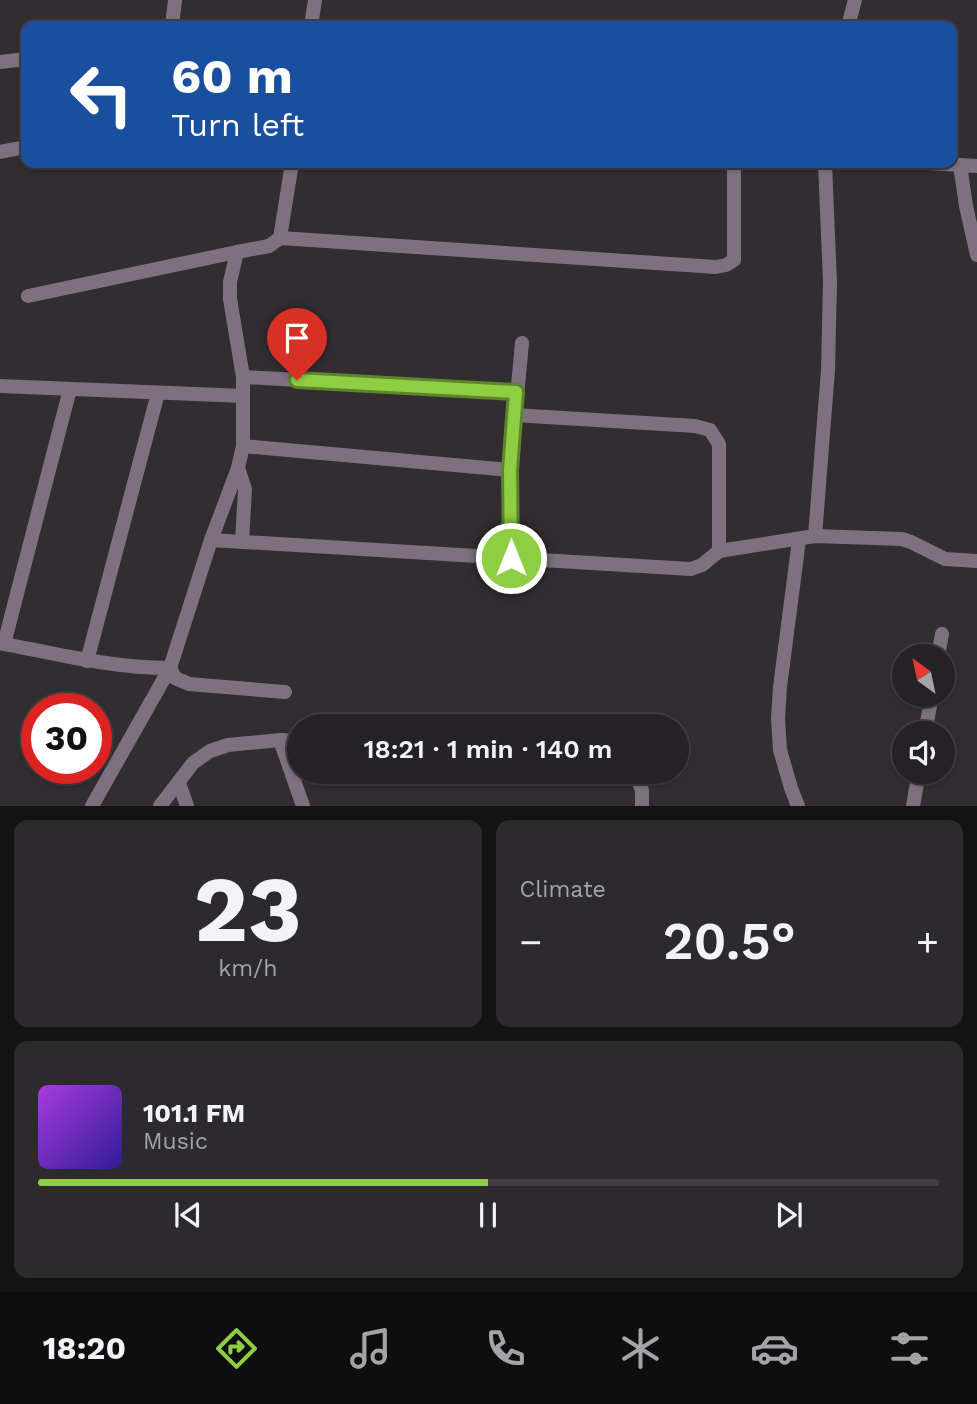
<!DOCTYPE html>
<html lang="en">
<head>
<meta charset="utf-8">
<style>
  :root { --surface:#252225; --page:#2d2a2d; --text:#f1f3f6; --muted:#a3a4a7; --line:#423f42; --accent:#8fcd42 }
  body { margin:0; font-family:"Work Sans",sans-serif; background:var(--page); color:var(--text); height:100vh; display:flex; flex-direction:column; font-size:26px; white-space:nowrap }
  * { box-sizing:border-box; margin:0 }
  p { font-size:23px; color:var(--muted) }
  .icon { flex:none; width:38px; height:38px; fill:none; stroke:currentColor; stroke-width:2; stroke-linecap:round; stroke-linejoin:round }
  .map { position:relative; height:806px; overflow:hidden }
  .panel { display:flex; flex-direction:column; gap:14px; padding:14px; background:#141314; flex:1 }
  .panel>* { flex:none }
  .banner { position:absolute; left:21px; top:21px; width:936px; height:147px; border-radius:14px; box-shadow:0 2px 5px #0004,0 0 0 2px var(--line); background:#1a4fa0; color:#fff; overflow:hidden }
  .needle { width:46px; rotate:327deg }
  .fabs { position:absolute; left:892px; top:644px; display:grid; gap:14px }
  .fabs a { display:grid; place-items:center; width:63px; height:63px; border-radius:50%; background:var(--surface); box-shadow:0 2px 5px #0004,0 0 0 2px var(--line); font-size:35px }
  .speed { position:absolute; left:21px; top:693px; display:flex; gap:14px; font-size:35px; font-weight:700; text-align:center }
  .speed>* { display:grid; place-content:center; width:91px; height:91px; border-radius:50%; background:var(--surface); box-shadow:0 2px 5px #0004,0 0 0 2px var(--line); line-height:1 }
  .speed .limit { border:10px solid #d22; background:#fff; color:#111 }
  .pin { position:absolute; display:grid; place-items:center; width:60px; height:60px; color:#fff; margin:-72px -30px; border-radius:50% 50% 50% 0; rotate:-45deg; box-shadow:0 0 7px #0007 }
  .pin .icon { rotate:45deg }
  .me { position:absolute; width:77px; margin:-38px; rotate:0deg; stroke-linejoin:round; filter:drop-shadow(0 0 5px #0008) }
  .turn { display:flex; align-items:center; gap:24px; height:147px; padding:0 35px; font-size:32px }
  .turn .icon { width:91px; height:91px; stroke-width:2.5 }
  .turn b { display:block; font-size:49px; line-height:60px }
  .big { font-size:52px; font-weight:600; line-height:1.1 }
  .panel .widget { flex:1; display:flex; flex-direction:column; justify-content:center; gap:10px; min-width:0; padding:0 24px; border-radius:14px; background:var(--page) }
  .panel .dial { align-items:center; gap:0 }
  .dial b { font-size:91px; line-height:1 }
  .song { display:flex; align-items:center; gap:21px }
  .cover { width:84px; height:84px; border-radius:10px; background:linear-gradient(135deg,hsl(280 70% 55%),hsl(250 70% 35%)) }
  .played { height:7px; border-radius:4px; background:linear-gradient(90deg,var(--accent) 50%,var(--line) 50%) }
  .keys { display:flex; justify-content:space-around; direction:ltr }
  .heat { display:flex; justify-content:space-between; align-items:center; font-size:38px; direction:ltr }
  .panel .tiles { flex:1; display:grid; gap:14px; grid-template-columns:1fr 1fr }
  .widget:last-child { grid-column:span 2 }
  .trip { position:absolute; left:287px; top:714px; width:402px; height:70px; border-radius:35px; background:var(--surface); box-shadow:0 2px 5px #0004,0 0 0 2px var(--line); font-weight:600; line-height:70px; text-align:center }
  .tab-bar { display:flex; height:112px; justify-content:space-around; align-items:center; background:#0f0e0f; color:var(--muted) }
  .tab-bar .icon { width:49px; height:49px }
  .tab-bar .on { color:var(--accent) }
  .tab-bar b { font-size:32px; color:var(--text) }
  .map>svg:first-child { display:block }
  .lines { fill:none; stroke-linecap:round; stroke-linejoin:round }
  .street { stroke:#7e707f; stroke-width:14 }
  .route-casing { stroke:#5d852b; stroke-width:18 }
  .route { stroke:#8fcd42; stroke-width:12 }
</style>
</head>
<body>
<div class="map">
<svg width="977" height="806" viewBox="0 0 977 806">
  <rect width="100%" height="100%" fill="#312d31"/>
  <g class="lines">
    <g class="street">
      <polyline points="172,26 175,0"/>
      <polyline points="311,26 315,0"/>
      <polyline points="848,26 855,0"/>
      <polyline points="0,62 26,59"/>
      <polyline points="0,152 26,147"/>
      <polyline points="929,163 960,165"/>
      <polyline points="977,166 960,165 966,206 977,255"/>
      <polyline points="280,238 716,267 726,265 734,260 734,163"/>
      <polyline points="28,296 237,252"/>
      <polyline points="243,377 516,392"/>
      <polyline points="0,386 243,396"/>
      <polyline points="514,415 695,426 710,430 719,444 719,551"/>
      <polyline points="243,446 510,470"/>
      <polyline points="238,468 245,489 242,542"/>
      <polyline points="815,536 828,370 830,282 825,163"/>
      <polyline points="211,540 691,569 702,565 719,551 815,536 902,539 911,542 945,559 977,561"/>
      <polyline points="511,558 510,470 522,343"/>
      <path d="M0 643C57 654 112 668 170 668L211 540 238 468 243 446V377L230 299V282L237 252 269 246 280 238 292 163"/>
      <polyline points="4,644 70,389"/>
      <polyline points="938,656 942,634"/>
      <polyline points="87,661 158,393"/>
      <polyline points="170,668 175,678 189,684 285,692"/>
      <polyline points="925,733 932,695"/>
      <polyline points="280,740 303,806"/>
      <polyline points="634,772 642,790 642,806"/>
      <polyline points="179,783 187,806"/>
      <polyline points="92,806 170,668"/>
      <polyline points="160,806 193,763 210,751 228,745 280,740 299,741"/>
      <polyline points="798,806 791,788 780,750 778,719 780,687 799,540"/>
      <polyline points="913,806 919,772"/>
    </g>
  </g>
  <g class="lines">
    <defs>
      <polyline id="route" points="297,380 516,392 510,470 511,558"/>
    </defs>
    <use href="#route" class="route-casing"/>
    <use href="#route" class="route"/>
  </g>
</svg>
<div class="fabs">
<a><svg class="needle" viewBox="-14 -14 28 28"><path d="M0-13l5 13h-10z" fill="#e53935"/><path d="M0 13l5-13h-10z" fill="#a3a4a7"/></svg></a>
<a><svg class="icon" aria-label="sound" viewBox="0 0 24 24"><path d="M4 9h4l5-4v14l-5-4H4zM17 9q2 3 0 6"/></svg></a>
</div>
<div class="speed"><div class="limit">30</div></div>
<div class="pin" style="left:297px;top:380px;background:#d93025"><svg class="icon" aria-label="arrive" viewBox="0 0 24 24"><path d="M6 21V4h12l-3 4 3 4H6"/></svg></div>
<svg class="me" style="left:511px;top:558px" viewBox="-20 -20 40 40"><circle r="17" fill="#8fcd42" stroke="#fff" stroke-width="3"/><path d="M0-11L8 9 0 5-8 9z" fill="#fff"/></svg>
<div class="trip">18:21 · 1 min · 140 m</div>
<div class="banner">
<div class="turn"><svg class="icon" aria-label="left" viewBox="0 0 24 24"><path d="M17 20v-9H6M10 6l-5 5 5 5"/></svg><div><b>60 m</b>Turn left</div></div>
</div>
</div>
<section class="panel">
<div class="tiles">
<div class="widget dial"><b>23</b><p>km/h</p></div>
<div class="widget"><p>Climate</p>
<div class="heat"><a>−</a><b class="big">20.5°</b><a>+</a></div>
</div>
<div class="widget">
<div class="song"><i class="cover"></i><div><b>101.1 FM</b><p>Music</p></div></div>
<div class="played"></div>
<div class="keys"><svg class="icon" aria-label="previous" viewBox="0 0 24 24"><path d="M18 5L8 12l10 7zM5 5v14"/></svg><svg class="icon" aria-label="pause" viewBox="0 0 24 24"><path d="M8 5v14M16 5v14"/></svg><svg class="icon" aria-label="next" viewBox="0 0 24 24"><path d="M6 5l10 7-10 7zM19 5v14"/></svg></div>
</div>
</div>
</section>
<nav class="tab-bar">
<b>18:20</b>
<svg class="icon on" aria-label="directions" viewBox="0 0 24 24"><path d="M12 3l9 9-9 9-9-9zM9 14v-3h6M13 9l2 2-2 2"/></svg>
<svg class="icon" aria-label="music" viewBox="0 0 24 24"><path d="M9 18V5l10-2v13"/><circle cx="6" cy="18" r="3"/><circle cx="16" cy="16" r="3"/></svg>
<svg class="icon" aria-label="phone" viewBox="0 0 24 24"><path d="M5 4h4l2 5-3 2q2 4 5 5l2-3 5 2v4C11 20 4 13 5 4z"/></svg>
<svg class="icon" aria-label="climate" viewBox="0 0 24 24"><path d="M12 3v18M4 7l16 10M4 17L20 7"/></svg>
<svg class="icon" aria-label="car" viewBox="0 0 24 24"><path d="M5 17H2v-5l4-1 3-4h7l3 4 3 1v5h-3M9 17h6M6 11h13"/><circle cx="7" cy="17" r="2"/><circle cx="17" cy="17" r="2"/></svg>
<svg class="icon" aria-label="filters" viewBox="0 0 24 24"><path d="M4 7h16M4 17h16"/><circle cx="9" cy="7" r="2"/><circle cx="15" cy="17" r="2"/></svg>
</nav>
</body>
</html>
